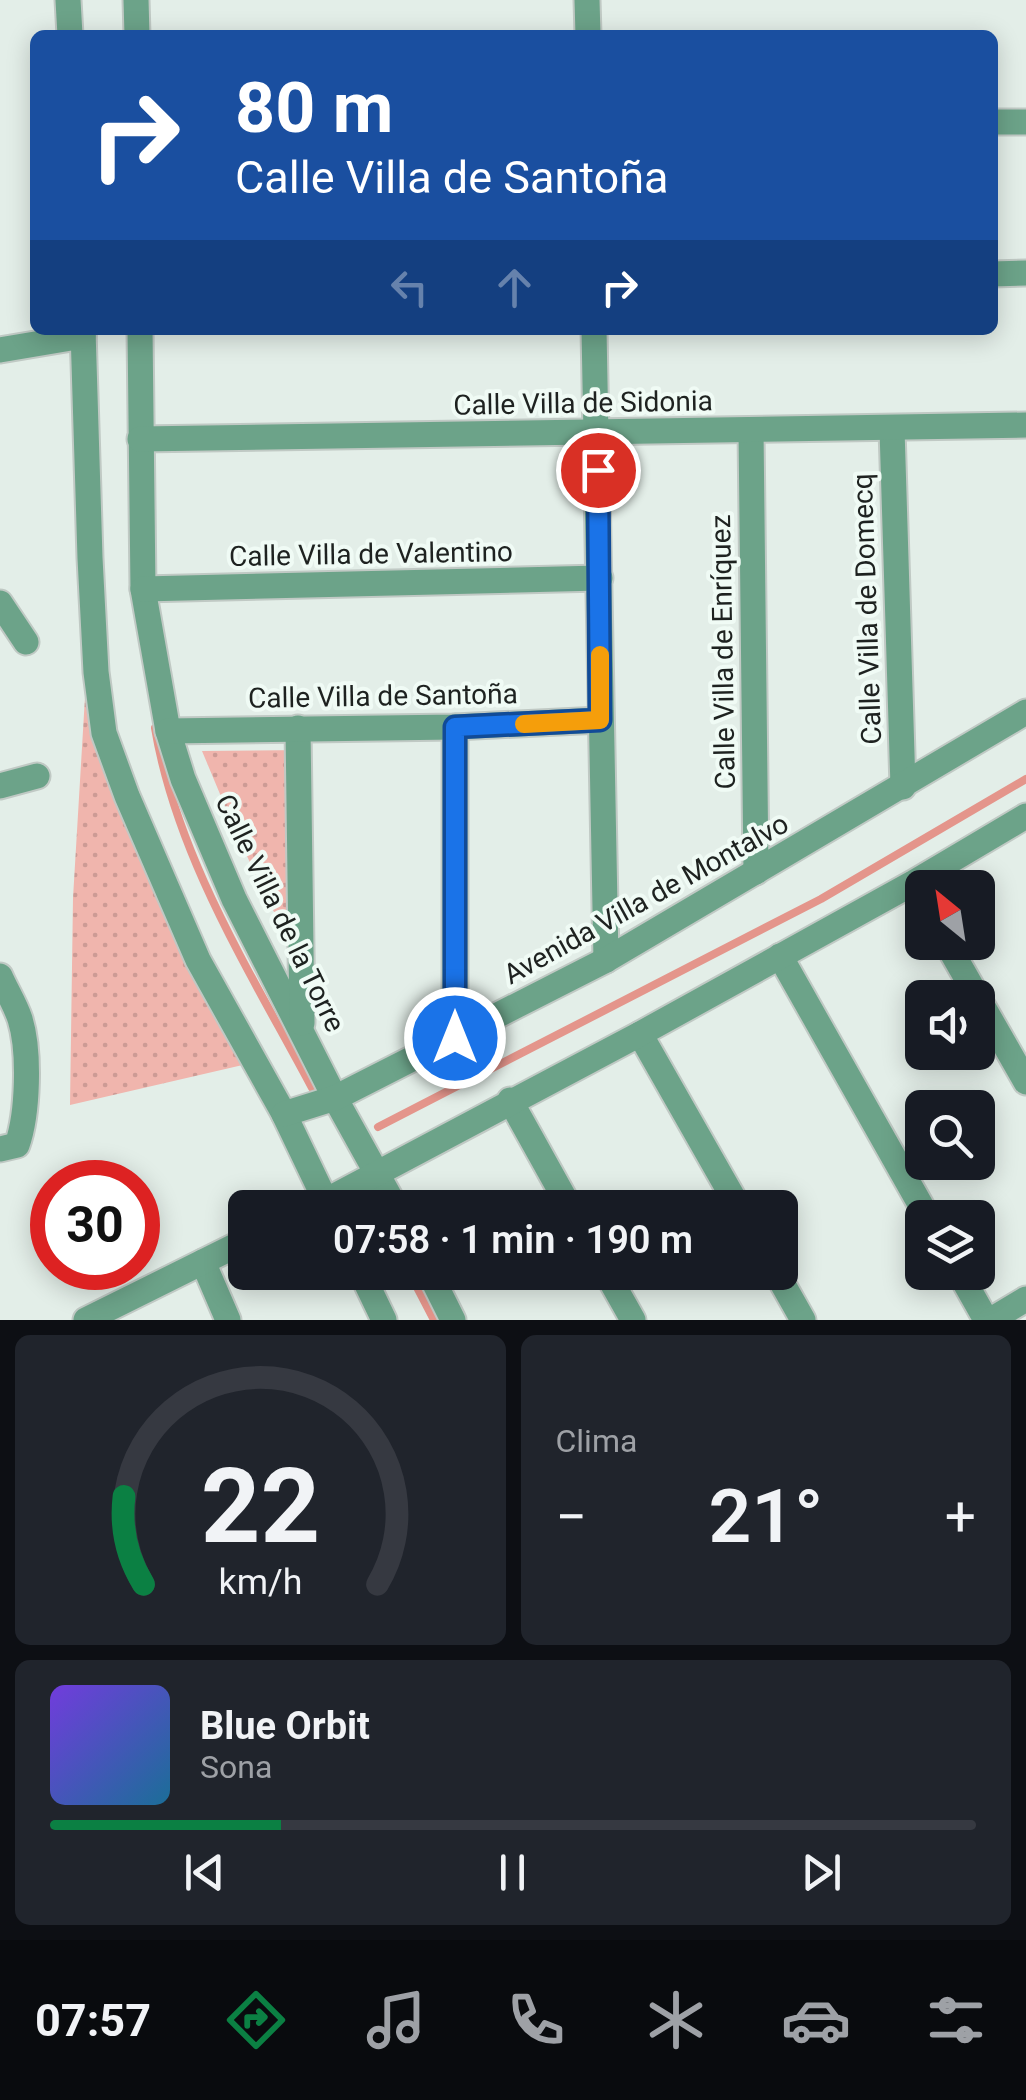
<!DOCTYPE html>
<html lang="es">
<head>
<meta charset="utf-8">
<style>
  :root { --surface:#171b24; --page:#20242c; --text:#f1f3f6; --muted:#9ea1a6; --line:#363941; --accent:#0b8043 }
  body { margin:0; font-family:Roboto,sans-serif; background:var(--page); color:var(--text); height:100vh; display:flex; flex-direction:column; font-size:38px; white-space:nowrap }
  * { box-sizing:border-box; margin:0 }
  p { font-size:32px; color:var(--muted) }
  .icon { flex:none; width:55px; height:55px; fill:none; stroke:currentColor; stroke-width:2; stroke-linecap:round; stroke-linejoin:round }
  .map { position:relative; height:1320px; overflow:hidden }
  .drawer { display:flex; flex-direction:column; gap:15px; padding:15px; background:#0d0f14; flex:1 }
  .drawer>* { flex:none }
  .banner { position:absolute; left:30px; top:30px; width:968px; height:305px; border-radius:15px; box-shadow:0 5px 25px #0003; background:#1a4fa0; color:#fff; overflow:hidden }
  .needle { width:65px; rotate:330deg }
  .buttons { position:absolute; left:905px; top:870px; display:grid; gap:20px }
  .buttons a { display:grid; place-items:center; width:90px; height:90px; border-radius:15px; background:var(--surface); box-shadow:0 5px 25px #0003; font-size:50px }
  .speed { position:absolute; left:30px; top:1160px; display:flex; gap:20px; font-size:50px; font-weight:700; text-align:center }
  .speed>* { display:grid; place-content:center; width:130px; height:130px; border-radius:50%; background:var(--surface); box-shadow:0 5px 25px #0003; line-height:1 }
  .speed .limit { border:15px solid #d22; background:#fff; color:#111 }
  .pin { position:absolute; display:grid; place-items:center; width:85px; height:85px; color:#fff; margin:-42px; border:5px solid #fff; border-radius:50%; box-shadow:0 2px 10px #0007 }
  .me { position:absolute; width:110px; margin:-55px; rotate:0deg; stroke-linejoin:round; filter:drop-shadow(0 0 8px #0008) }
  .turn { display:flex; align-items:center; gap:35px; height:210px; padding:0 40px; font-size:45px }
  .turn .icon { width:130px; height:130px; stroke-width:2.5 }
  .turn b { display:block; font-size:70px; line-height:85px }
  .lanes { display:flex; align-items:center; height:95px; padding:0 40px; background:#0003; justify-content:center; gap:50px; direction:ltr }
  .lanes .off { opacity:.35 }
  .big { font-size:75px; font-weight:600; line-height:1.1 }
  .drawer .card { flex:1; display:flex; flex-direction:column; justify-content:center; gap:15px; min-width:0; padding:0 35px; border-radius:15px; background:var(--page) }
  .drawer .dial { align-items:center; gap:0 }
  .dial svg { height:260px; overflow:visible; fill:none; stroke:var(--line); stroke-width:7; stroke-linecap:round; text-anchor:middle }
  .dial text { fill:var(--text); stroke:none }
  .song { display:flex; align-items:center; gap:30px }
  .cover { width:120px; height:120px; border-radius:15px; background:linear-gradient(135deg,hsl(260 70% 55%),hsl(200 70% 35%)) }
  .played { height:10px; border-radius:5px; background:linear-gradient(90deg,var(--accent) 25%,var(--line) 25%) }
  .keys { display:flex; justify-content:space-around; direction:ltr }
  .heat { display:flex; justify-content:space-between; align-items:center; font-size:55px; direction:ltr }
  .drawer .tiles { flex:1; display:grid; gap:15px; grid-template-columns:1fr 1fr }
  .card:last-child { grid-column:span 2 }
  .trip { position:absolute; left:228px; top:1190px; width:570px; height:100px; border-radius:15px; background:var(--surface); box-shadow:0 5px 25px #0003; font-weight:600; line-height:100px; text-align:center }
  .tab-bar { display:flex; height:160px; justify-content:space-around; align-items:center; background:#090b0e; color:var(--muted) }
  .tab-bar .icon { width:70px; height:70px }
  .tab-bar .active { color:var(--accent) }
  .tab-bar b { font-size:45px; color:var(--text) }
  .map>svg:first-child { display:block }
  .grass { fill:url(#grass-dots) }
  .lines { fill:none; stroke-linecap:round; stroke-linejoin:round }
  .stream { stroke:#e4958b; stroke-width:8 }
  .minor-casing { stroke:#c0c9c4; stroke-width:29 }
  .minor { stroke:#6ca389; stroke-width:25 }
  .route-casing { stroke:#114b97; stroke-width:25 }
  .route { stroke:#1a73e8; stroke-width:18 }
  .slow { stroke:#f59e0b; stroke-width:18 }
  .labels { text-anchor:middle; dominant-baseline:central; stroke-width:8; stroke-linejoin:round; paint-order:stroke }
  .street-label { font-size:28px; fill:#1e2220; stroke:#f0fbf5 }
</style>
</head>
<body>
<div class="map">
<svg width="1026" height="1320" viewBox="0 0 1026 1320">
  <defs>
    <pattern id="grass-dots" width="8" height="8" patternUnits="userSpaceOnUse" patternTransform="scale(2.5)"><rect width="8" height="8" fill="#f0b5ad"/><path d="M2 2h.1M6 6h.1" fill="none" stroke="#cd9b95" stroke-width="1.8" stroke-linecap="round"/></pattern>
  </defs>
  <rect width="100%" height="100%" fill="#e3eee8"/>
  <g class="grass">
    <polygon points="89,630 105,713 247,1064 70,1105 73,898"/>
    <path d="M308 750 309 972C264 903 234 827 202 751Z"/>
  </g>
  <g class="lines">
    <g class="stream">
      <path d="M155 728C177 858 251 973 312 1088"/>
      <polyline points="378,1127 821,899 1026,779"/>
      <polyline points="409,1272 434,1320"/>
    </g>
    <defs>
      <g id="minor">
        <polyline points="68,0 70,35"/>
        <polyline points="136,0 137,35"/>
        <polyline points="587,0 588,35"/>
        <polyline points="992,122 1026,122"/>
        <polyline points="992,274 1026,273"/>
        <polyline points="83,330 90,558 96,672 104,733 127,796 198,960 284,1114 329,1208"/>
        <polyline points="140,330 143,589 168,731 183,779 234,899 335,1098 396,1208"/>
        <polyline points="594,330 606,960"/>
        <polyline points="0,350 83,336"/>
        <polyline points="892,429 903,787"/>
        <polyline points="751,430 756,872"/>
        <polyline points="140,439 1026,425"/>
        <polyline points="143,589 600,578"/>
        <polyline points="0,603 26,642"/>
        <polyline points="455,727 455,1038"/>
        <polyline points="298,728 302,1023"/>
        <polyline points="168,731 455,727 600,720"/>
        <polyline points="0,786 37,776"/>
        <polyline points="946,942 1026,1082"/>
        <polyline points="780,956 928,1218"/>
        <path d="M0 976C6 990 15 1004 20 1019 30 1051 28 1114 17 1145L0 1149"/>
        <polyline points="640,1034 739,1208"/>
        <polyline points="510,1100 570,1208"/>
        <polyline points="284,1114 335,1098 606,960 1026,712"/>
        <polyline points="312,1208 640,1034 913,883 1026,816"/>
        <polyline points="203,1262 228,1320"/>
        <polyline points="361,1272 384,1320"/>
        <polyline points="429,1272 453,1320"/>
        <polyline points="606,1272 633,1320"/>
        <polyline points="776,1272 803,1320"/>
        <polyline points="959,1272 986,1320"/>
        <polyline points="86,1320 245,1241"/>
        <polyline points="991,1320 1026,1299"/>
      </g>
    </defs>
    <use href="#minor" class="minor-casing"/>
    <use href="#minor" class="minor"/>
  </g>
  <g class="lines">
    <defs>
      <polyline id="route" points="455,1038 455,727 600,720 598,470"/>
    </defs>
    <use href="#route" class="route-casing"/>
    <use href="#route" class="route"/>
    <polyline class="slow" points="524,724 600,720 600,655"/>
  </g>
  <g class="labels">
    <g class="street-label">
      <text transform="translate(583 403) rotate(-1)">Calle Villa de Sidonia</text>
      <text transform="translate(371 554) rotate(-1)">Calle Villa de Valentino</text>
      <text transform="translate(867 609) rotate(-92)">Calle Villa de Domecq</text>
      <text transform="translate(723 652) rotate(-91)">Calle Villa de Enríquez</text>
      <text transform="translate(383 696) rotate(-1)">Calle Villa de Santoña</text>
      <text transform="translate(646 899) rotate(-29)">Avenida Villa de Montalvo</text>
      <text transform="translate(280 913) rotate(64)">Calle Villa de la Torre</text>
    </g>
  </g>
</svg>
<div class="buttons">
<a><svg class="needle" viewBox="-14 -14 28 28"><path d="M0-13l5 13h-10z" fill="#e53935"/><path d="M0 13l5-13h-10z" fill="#9ea1a6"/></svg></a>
<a><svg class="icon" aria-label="sound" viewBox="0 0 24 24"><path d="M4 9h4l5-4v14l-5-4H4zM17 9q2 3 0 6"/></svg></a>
<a><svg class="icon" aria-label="search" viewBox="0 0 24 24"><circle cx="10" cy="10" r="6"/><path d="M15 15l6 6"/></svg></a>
<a><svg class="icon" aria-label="layers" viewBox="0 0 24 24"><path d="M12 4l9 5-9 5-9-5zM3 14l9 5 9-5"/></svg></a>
</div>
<div class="speed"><div class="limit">30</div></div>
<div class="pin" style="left:598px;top:470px;background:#d93025"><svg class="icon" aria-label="arrive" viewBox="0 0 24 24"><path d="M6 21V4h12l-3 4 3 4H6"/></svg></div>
<svg class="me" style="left:455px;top:1038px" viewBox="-20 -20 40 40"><circle r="17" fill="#1a73e8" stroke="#fff" stroke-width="3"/><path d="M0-11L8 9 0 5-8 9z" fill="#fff"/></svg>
<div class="trip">07:58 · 1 min · 190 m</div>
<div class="banner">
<div class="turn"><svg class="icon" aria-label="right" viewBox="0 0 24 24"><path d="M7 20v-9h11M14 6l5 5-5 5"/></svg><div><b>80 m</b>Calle Villa de Santoña</div></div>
<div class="lanes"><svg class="icon off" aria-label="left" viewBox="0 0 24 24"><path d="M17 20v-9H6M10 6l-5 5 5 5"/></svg><svg class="icon off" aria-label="ahead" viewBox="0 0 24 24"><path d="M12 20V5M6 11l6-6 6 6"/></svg><svg class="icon" aria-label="right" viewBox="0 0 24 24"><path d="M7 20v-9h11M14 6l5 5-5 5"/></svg></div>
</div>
</div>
<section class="drawer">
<div class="tiles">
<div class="card dial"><svg viewBox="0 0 100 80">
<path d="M14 69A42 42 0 1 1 86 69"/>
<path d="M14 69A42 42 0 0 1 8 42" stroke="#0b8043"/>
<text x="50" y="56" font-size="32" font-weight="700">22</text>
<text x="50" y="72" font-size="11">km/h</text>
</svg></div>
<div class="card"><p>Clima</p>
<div class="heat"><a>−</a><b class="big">21°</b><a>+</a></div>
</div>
<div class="card">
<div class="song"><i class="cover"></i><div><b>Blue Orbit</b><p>Sona</p></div></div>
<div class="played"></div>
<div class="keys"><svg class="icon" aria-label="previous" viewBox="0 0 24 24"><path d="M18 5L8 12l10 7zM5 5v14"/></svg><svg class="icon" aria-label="pause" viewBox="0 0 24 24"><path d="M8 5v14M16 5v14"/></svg><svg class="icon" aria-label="next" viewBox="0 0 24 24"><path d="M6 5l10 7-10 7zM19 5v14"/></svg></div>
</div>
</div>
</section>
<nav class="tab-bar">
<b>07:57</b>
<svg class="icon active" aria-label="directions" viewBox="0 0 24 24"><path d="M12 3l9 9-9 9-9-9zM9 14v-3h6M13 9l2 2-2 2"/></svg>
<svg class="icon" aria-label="music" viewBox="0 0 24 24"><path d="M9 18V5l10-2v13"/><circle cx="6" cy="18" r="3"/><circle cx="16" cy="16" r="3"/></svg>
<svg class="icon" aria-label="phone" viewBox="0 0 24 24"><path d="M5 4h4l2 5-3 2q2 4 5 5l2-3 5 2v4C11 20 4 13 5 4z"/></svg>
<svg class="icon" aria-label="climate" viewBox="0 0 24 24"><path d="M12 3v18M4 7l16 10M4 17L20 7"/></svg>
<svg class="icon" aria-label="car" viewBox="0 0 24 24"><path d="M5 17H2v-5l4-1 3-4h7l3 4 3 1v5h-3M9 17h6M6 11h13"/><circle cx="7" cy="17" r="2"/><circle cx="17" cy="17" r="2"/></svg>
<svg class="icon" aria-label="filters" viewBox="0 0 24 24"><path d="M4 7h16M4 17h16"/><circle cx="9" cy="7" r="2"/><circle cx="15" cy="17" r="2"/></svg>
</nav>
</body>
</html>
